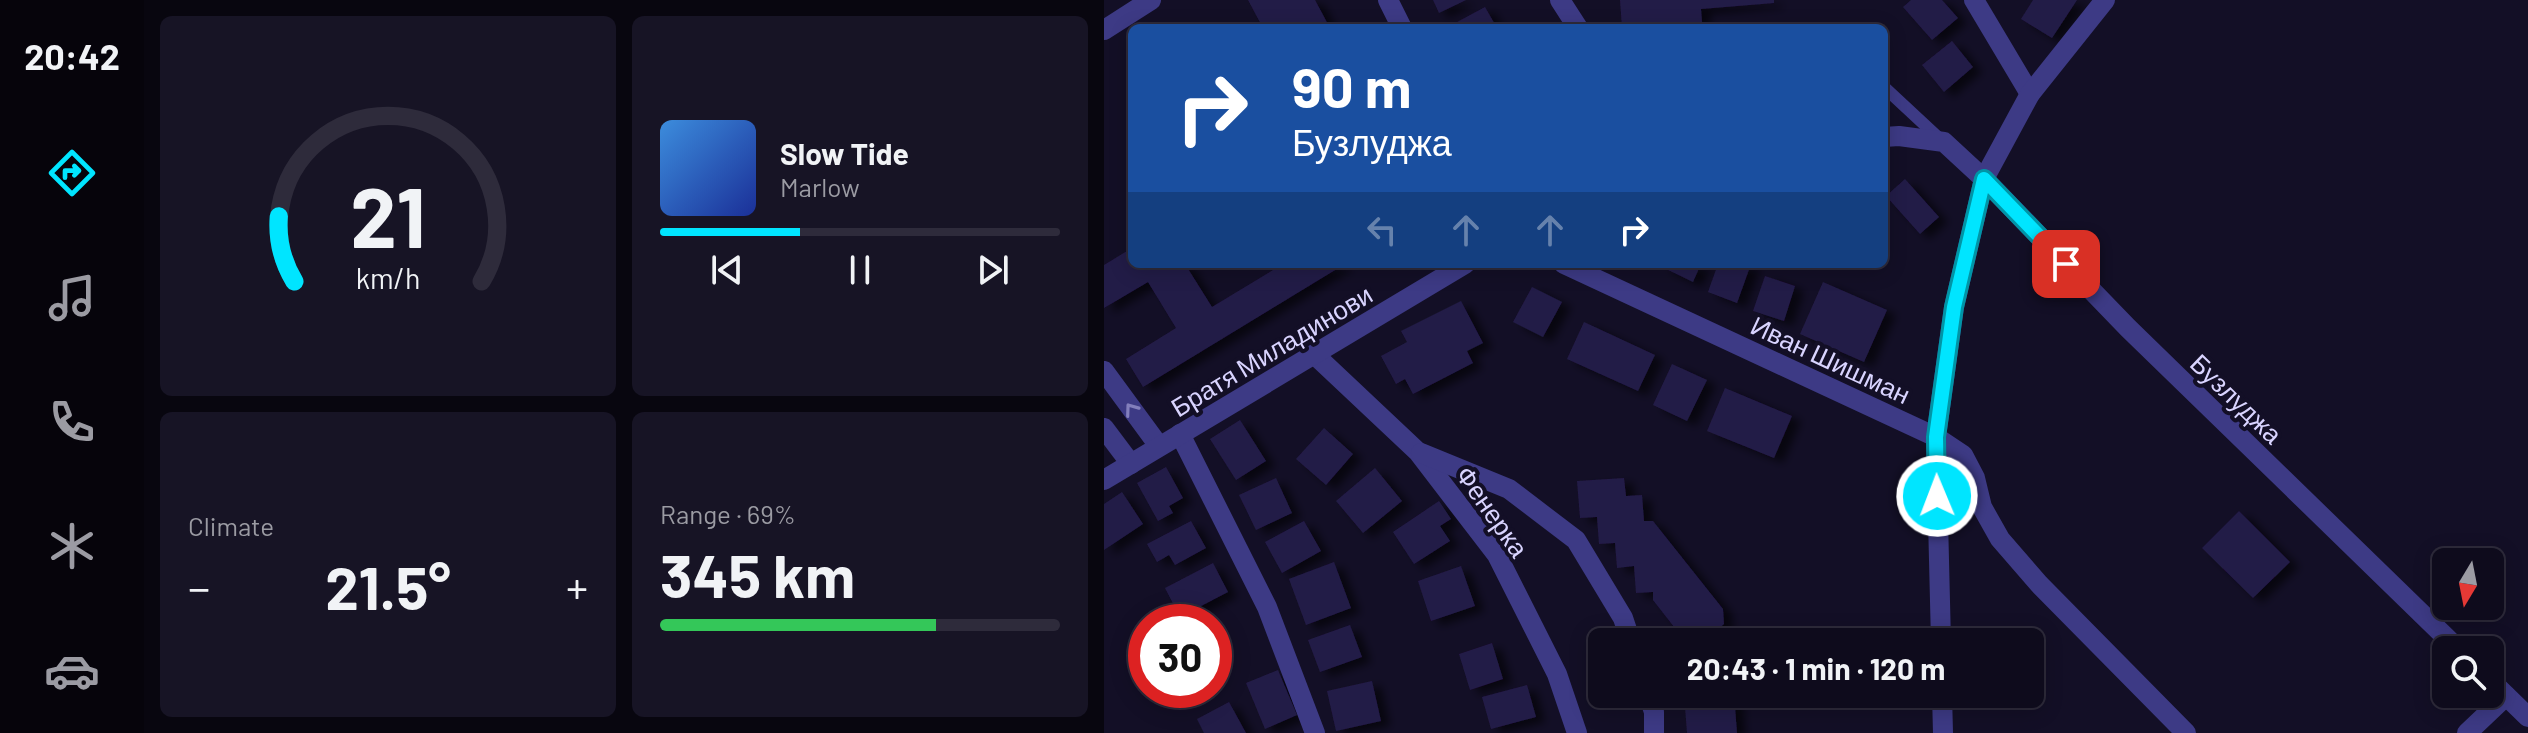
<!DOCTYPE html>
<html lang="en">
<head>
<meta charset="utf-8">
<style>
  :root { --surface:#0e0b1c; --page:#171425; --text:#f1f3f6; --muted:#9b9ba3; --line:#2e2b3b; --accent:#00e5ff }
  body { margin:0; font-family:Barlow,sans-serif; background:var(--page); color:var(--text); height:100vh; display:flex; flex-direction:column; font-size:30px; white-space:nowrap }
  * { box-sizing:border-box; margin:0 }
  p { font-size:26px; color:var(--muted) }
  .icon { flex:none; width:44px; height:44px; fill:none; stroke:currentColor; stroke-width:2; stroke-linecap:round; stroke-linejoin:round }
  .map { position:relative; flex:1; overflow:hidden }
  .drawer { display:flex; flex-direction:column; gap:16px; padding:16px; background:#08060f; width:960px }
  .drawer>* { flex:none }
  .top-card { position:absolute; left:24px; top:24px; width:760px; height:244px; border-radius:12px; box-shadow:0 4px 20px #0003,0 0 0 2px var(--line); background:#1a4fa0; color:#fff; overflow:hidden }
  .needle { width:52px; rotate:190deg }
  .tools { position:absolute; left:1328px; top:548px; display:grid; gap:16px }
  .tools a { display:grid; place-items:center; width:72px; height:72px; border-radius:12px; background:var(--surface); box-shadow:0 4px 20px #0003,0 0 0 2px var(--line); font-size:40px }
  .speed { position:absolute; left:24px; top:604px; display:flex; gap:16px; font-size:40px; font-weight:700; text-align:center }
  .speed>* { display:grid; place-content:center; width:104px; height:104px; border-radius:50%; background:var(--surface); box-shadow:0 4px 20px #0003,0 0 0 2px var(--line); line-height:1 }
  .speed .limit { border:12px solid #d22; background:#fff; color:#111 }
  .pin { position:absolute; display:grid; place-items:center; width:68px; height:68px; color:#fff; margin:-34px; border-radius:16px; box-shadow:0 4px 12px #0006 }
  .me { position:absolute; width:88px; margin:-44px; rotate:359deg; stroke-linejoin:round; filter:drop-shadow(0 0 6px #0008) }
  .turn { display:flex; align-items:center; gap:28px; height:168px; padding:0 32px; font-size:36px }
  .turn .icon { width:104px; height:104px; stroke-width:2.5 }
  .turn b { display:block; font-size:56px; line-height:68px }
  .lanes { display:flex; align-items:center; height:76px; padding:0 32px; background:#0003; justify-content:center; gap:40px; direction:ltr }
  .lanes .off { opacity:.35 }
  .big { font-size:60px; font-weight:700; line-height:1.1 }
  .drawer .tile { flex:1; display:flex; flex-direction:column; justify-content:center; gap:12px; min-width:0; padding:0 28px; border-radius:12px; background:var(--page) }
  .drawer .dial { align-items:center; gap:0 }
  .dial svg { height:208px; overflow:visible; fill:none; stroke:var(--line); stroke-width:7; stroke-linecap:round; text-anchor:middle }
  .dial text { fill:var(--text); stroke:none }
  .song { display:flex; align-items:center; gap:24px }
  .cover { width:96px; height:96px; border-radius:12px; background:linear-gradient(135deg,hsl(210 70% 55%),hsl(230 70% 35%)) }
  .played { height:8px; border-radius:4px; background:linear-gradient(90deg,var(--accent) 35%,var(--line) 35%) }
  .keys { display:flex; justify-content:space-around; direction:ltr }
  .heat { display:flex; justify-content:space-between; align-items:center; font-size:44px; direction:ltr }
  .charge { height:12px; border-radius:6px; background:linear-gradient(90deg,#34c759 69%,var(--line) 0) }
  .drawer .tiles { flex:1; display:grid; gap:16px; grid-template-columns:repeat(2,1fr) }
  .trip { position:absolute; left:484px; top:628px; width:456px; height:80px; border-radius:12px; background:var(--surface); box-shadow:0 4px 20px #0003,0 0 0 2px var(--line); font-weight:700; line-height:80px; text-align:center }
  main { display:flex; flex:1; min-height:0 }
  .tabs { display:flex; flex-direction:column; width:144px; justify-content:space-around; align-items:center; background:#06040b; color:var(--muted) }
  .tabs .icon { width:56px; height:56px }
  .tabs .active { color:var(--accent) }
  .tabs b { font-size:36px; color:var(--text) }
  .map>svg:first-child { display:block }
  .building { fill:#241b47; filter:url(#shadow) }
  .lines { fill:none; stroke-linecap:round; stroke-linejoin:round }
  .service { stroke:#3d3a85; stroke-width:12 }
  .minor { stroke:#3d3a85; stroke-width:20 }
  .oneway { stroke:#837fbc }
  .route-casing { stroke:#0095a6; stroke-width:20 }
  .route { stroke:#00e5ff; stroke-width:14 }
  .labels { text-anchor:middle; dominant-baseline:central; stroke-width:8; stroke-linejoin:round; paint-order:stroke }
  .street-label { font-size:26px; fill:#d9d4ff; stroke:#130f26 }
</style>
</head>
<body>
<main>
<nav class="tabs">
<b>20:42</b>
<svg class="icon active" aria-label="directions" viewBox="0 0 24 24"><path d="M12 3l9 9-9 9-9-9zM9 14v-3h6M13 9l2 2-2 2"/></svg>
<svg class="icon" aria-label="music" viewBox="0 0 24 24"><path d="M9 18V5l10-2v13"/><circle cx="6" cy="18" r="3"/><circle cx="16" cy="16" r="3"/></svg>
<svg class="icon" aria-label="phone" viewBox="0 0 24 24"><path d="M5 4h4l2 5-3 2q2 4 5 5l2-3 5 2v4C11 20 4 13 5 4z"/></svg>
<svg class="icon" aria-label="climate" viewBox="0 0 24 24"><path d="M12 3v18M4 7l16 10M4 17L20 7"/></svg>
<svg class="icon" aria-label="car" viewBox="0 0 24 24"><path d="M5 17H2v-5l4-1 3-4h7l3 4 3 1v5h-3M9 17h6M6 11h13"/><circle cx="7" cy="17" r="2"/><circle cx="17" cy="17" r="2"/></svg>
</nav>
<section class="drawer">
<div class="tiles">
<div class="tile dial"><svg viewBox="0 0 100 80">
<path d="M14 69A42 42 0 1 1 86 69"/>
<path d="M14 69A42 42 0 0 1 8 44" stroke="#00e5ff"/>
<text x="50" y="56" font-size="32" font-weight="700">21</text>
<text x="50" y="72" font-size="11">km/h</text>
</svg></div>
<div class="tile">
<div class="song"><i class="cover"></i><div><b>Slow Tide</b><p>Marlow</p></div></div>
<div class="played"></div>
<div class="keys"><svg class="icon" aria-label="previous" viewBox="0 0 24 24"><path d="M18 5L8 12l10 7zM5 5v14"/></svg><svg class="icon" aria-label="pause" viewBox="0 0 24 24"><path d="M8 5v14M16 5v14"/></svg><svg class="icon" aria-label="next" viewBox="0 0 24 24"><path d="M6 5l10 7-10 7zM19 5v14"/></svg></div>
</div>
<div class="tile"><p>Climate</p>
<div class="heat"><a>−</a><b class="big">21.5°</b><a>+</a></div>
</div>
<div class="tile"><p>Range · 69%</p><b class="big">345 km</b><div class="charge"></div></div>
</div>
</section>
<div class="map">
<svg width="1424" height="733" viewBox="0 0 1424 733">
  <defs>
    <filter id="shadow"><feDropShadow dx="9" dy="5" stdDeviation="4" flood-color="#0009"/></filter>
  </defs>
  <rect width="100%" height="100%" fill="#130f26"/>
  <g class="building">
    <polygon points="144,0 211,0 226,28 159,28"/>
    <polygon points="329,0 362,0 335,13"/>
    <polygon points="516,0 670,0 670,3 597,9 598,22 563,24 563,28 518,28"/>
    <polygon points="807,0 838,0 854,18 828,40 799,7"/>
    <polygon points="929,0 973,0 948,38 917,19"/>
    <polygon points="381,7 393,28 342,28"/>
    <polygon points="848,41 869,67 840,92 818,65"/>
    <polygon points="801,179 835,217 816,234 782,196"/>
    <polygon points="28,248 28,264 81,264 108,307 179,264 241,264 39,387 22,359 72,328 44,282 0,308 0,265"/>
    <polygon points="560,264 597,264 589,282 558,267"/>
    <polygon points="614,264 647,264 633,303 604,292"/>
    <polygon points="661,276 691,286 680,321 649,311"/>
    <polygon points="719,282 783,310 760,362 696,334"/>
    <polygon points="428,287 458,302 439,337 409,322"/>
    <polygon points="357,301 379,343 363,351 369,363 309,394 301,379 292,384 277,356 303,342 297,331"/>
    <polygon points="480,322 551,355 534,391 463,359"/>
    <polygon points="568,364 603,380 583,421 549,405"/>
    <polygon points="621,388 688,416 670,458 603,431"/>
    <polygon points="136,420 162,461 132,480 106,439"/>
    <polygon points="220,428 249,454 222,485 192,459"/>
    <polygon points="62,467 79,498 65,506 69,513 54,521 33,483"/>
    <polygon points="271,468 298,501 259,533 232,501"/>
    <polygon points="172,478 188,513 152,530 135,495"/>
    <polygon points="520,478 522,496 538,495 540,521 549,521 619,609 620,624 614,629 628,628 629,642 575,642 574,632 549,600 549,592 532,593 530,566 513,568 511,543 495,544 493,517 476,518 473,481"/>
    <polygon points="18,492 39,524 0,550 0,504"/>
    <polygon points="335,501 347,519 336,526 346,541 310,564 289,532"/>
    <polygon points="1135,511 1186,562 1149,598 1098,548"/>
    <polygon points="87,521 102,548 71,565 65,555 53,562 43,544"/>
    <polygon points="200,521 217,551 178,573 161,542"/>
    <polygon points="230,562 247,608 202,625 185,579"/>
    <polygon points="109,563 124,592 76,617 61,588"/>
    <polygon points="357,566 371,606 327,621 314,581"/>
    <polygon points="246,625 258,657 216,672 204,640"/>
    <polygon points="388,643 399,679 366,690 355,654"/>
    <polygon points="174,670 193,715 161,729 142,683"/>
    <polygon points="268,681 277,721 232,731 223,691"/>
    <polygon points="423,685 432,717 387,729 378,697"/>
    <polygon points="580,694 630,694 633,733 583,733"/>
    <polygon points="125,702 142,733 100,733 93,719"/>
  </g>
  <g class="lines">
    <polyline class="service" points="780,87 837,140"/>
    <g class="minor">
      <polyline points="284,0 298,28"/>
      <polyline points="456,0 474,28"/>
      <polyline points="870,0 926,94"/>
      <polyline points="0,30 47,0"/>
      <polyline points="780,137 795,136 840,142 880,179 1024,328 1355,650"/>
      <polyline points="460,264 832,437 859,455 871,478 878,507 896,539 935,584 1082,733"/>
      <polyline points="211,355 314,452 393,555 453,674 473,733"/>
      <polyline points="0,371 55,446"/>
      <polyline points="0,428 27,464"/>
      <polyline points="76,434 163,607 211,733"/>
      <polyline points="317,453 405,489 472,540 519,618 527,642"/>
      <polyline points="0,480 361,264"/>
      <polyline points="837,642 832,437 850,307 880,179 926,94 1001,0"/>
      <polyline points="1386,680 1424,717"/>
      <polyline points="544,694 550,712 550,733"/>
      <polyline points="838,694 839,733"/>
      <polyline points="1363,733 1402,696"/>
    </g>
  </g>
  <defs><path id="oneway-chevron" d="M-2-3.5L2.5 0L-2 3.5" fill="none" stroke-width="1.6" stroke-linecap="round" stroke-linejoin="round" transform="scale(2)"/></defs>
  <use class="oneway" href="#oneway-chevron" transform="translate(27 409) rotate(-126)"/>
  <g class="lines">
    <defs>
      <polyline id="route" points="833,496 832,437 850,307 880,179 962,264"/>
    </defs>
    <use href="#route" class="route-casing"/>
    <use href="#route" class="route"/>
  </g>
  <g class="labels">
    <g class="street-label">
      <text transform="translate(167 350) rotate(-31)">Братя Миладинови</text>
      <text transform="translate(727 359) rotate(25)">Иван Шишман</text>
      <text transform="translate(1133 398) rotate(44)">Бузлуджа</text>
      <text transform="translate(389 511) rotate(55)">Фенерка</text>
    </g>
  </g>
</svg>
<div class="tools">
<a><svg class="needle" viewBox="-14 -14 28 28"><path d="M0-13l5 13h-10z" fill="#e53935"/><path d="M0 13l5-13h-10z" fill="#9b9ba3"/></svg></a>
<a><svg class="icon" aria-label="search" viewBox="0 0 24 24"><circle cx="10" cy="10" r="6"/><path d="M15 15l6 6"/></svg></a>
</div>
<div class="speed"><div class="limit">30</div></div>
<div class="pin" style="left:962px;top:264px;background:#d93025"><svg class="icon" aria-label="arrive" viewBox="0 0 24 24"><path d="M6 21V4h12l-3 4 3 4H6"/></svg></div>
<svg class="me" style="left:833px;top:496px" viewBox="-20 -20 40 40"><circle r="17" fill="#00e5ff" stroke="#fff" stroke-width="3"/><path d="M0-11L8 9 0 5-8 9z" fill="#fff"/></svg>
<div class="trip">20:43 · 1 min · 120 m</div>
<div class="top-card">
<div class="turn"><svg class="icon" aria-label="right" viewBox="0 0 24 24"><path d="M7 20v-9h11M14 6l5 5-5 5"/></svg><div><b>90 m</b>Бузлуджа</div></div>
<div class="lanes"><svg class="icon off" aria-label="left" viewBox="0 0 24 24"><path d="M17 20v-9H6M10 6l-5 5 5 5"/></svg><svg class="icon off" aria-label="ahead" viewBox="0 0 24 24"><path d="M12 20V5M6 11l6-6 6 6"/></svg><svg class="icon off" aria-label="ahead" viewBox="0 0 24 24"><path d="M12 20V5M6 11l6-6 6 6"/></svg><svg class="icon" aria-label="right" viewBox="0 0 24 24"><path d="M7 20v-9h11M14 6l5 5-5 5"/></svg></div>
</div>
</div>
</main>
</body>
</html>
